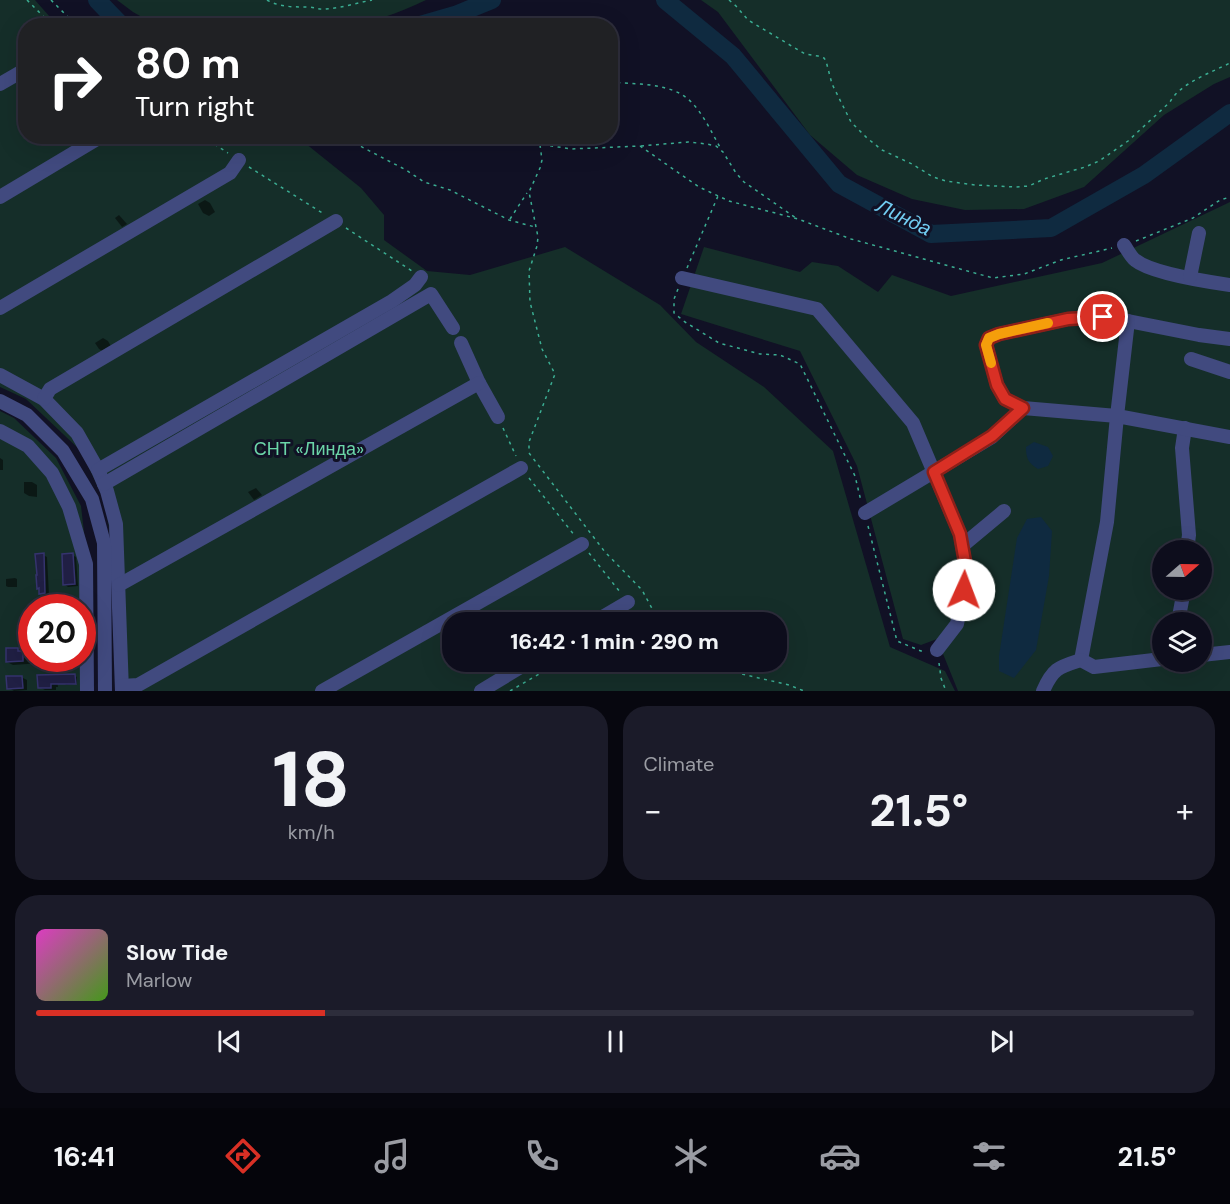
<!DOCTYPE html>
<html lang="en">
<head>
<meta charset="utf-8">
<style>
  :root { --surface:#0d0d1c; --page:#1b1b29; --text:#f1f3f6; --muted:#9a9ca3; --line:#2d2d3b; --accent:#d93025 }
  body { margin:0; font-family:"DM Sans",sans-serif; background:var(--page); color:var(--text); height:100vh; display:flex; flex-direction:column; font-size:22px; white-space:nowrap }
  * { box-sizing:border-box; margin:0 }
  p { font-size:20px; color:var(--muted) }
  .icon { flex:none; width:33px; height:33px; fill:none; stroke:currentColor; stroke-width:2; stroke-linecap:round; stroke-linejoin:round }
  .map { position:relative; height:691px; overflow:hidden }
  .sheet { display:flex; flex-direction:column; gap:15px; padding:15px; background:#07070f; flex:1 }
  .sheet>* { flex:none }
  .top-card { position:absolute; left:18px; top:18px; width:600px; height:126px; border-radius:24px; box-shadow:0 6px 24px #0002,0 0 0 2px var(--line); background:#202124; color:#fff; overflow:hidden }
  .needle { width:39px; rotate:70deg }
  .controls { position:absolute; left:1152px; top:540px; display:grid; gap:12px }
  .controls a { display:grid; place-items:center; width:60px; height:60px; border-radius:50%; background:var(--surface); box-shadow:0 6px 24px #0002,0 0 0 2px var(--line); font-size:30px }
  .speed { position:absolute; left:18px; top:594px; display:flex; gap:12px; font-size:30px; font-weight:700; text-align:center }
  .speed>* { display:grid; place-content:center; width:78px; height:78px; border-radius:50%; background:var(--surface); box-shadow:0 6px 24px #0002,0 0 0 2px var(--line); line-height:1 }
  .speed .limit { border:9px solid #d22; background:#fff; color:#111 }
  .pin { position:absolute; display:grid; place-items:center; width:51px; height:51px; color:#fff; margin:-26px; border:3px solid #fff; border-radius:50%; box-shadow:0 2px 6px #0007 }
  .me { position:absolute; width:66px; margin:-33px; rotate:2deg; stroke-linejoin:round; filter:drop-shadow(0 0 4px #0008) }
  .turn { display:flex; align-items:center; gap:21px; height:126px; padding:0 18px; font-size:27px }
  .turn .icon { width:78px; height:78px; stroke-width:2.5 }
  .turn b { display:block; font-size:42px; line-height:51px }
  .big { font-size:45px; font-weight:800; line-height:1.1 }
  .sheet .widget { flex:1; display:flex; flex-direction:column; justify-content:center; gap:9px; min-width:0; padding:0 21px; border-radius:24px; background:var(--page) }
  .sheet .dial { align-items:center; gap:0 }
  .dial b { font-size:78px; line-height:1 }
  .song { display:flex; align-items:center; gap:18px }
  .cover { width:72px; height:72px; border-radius:9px; background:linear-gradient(135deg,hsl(310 70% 55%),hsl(100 70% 35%)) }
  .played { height:6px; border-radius:3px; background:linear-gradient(90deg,var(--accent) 25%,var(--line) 25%) }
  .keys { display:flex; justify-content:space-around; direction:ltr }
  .heat { display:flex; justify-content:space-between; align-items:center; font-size:33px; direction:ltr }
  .sheet .tiles { flex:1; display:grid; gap:15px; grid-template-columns:1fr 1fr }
  .widget:last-child { grid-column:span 2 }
  .trip { position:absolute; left:442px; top:612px; width:345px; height:60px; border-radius:24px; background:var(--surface); box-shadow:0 6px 24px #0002,0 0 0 2px var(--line); font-weight:800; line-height:60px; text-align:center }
  .tabs { display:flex; height:96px; justify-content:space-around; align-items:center; background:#05050b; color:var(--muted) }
  .tabs .icon { width:42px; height:42px }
  .tabs .current { color:var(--accent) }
  .tabs b { font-size:27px; color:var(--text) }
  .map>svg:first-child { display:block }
  .green { fill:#152e29; fill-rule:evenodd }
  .water { fill:#0f2a40 }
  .shadow { fill:#0007 }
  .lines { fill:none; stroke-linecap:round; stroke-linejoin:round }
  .river { stroke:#0f2a40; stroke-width:18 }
  .building { fill:#201f44; stroke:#35336e; stroke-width:1.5 }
  .path { stroke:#3bad92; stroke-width:1.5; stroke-dasharray:3 4.5; stroke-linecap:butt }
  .minor { stroke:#414a7f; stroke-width:14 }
  .route-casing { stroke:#8d1f18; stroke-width:15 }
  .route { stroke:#d93025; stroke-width:10 }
  .slow { stroke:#f59e0b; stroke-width:10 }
  .labels { text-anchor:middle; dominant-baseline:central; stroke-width:6; stroke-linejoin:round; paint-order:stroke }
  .park-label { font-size:18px; fill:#6bd5a8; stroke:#111125 }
  .water-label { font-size:20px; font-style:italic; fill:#71cdf2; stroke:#111125 }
</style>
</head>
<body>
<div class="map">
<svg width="1230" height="691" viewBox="0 0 1230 691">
  <rect width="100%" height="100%" fill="#111125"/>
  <g class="green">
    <path d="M0 0H35L57 25 26 26V136L295 137 300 139 361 188 384 215V240L427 271 470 275 565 247 660 305 696 342 764 387 833 451 890 647 945 671 955 691H116L114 561 105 502 81 451 26 399 0 387ZM453 622H777V662H453Z"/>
    <path d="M117 0H426C399 13 369 24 339 26L156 25 133 12Z"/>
    <polygon points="701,0 1230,0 1230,77 1214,84 1164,115 1084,187 1024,209 965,210 912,199 857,175 810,135 718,12"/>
    <path d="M1230 202V691H958L937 639 921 645 903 639 857 466 800 351 681 314 704 247 800 272 812 262 838 266 878 292 892 275 951 296 1102 263ZM1162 550H1202V590H1162ZM1162 622H1202V662H1162Z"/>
    <path d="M0 411 14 418 56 458 81 506 92 602 93 691H0ZM32 608H82V658H32Z"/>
  </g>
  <g class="water">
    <path d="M1034 442 1048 447 1053 456 1048 466 1038 469C1028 463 1026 458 1026 447Z"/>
    <polygon points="1041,517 1052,531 1049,576 1036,650 1014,678 999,671 999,656 1017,538 1027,519"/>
  </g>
  <g class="shadow">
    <polygon points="261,136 276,136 273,142"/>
    <polygon points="205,200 210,203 215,212 209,216 203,213 198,204"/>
    <polygon points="119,215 127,224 122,227 115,218"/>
    <polygon points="103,338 108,341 112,348 104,352 99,349 95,343"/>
    <polygon points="0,458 3,460 3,470 0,470"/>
    <polygon points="24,482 32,482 37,485 37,497 29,496 24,493"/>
    <polygon points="256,488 262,495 254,500 248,492"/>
    <polygon points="43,555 47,557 49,595 45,595 41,593 40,589 38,588"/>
    <polygon points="72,555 76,557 78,586 68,587 64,584"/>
    <polygon points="15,578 17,579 17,587 8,587 6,586 6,579"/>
    <polygon points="1202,628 1209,631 1210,640 1202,641"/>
    <polygon points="32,649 32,658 56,658 56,662 13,665 7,662 7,650"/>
    <polygon points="75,676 77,677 77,684 66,685 64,683"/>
    <polygon points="21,677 27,680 27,690 14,691 9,688"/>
    <polygon points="57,679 58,687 56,687 56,690 45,690 39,687"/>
  </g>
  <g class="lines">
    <g class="river">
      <polyline points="97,0 122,26"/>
      <polyline points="665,0 733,56 839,184 931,234 1051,228 1144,175 1230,113"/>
      <polyline points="417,26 455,15 492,0"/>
    </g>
  </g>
  <g class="building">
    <polygon points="44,553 45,593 39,594 39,588 37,589 36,575 37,575 35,554"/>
    <polygon points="73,553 75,584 63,585 62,554"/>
    <polygon points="6,648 18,648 18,651 23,651 23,661 6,662"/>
    <polygon points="75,674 76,684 51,684 51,688 38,688 37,675"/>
    <polygon points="6,676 22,676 23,688 7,689"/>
  </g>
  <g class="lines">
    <g class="path">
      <polyline points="27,0 53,26"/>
      <polyline points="51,0 77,26"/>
      <path d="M267 0C279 7 293 7 307 7 314 7 319 10 326 9 341 8 357 3 372 0"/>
      <path d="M729 0 736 6 748 20 805 54 818 56 824 58 826 61 832 84 851 122 867 138 882 150 912 164 933 177 946 181 975 185 1015 187 1029 186 1044 179 1085 167 1099 161 1128 141 1170 102C1179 84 1212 72 1230 63"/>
      <path d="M610 82C632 84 659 83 679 93 699 103 710 130 721 149"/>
      <polyline points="202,136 228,153"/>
      <polyline points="341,136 406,170 424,182 450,190 509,220 535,227"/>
      <polyline points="431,136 448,140 520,141 571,149 640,146 699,187 729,201 798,219 851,239 993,278 1024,274 1061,260 1112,248"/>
      <polyline points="540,145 542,160 540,168 529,192 538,237 537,246 529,271 530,302 542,349 555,374 529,442 529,453 605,552 642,590 655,614 657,622"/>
      <polyline points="641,146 688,142 707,144 716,146 723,152 736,173 744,182 796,218"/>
      <polyline points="249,167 324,214"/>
      <polyline points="510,219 527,193"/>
      <polyline points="346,228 412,271"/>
      <polyline points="1136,241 1193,218 1220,200 1230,197"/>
      <polyline points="687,268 718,196"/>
      <polyline points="678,289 674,299 674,313 685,322 719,343 760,354 780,355 800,364 855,476 861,501"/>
      <polyline points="503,428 516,456"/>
      <polyline points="529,478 575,536"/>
      <polyline points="868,526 897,641 921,651 924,650"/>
      <polyline points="589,553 620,592"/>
      <polyline points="939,663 941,678 946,691"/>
      <polyline points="510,691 553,666 611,663 703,665 789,685 804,691"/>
    </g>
    <g class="minor">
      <polyline points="0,84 26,69"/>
      <polyline points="0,197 102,136"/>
      <path d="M1124 245C1127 249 1131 257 1135 260 1151 273 1209 282 1230 285"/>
      <polyline points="1190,277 1199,233"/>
      <polyline points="682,278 817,309 913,423 960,534 967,573 957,624 937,650"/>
      <polyline points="0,308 230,173 239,160"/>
      <polyline points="1128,321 1199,335 1230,339"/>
      <polyline points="461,343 479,383 498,417"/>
      <polyline points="1191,359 1230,372"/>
      <polyline points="0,375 44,399 77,433 98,470 107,491 116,524 122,691"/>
      <polyline points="44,399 50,389 336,221"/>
      <polyline points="0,401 27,415 63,451 92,499 104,543 105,691"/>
      <polyline points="1185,428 1182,448 1189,535 1187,550"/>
      <polyline points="0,431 28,446 52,473 69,507 86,564 87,691"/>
      <polyline points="98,470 392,301 415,285 421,277"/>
      <polyline points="104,484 431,294 453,328"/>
      <polyline points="865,513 992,437 1023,408"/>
      <polyline points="962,546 1004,511"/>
      <polyline points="119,585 479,383"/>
      <polyline points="594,622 628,602"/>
      <polyline points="1178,622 1184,590"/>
      <polyline points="1202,655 1230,652"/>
      <polyline points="1081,660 1107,522 1117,416 1023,408 1005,399 997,385 986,345 989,338 999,334 1068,319 1103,317 1128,321 1117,416 1230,437"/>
      <polyline points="122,686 138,685 521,468"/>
      <polyline points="322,691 582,544"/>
      <polyline points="481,691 529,662"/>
      <path d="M1043 691C1053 668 1059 667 1081 660L1094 667 1162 659"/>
    </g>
  </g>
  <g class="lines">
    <defs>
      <polyline id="route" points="964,590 967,573 960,534 934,472 992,436 1023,408 1005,399 997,385 986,345 989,338 999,334 1068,319 1103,317"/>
    </defs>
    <use href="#route" class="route-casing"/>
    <use href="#route" class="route"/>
    <polyline class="slow" points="991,363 986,345 989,338 999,334 1048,323"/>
  </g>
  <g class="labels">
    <g class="park-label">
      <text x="309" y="449">СНТ «Линда»</text>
    </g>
    <g class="water-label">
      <text transform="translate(904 217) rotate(26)">Линда</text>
    </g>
  </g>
</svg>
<div class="controls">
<a><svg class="needle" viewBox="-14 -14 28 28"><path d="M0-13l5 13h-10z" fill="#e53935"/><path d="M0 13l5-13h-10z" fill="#9a9ca3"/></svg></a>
<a><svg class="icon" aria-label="layers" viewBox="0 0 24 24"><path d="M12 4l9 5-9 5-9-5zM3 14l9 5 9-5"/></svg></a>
</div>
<div class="speed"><div class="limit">20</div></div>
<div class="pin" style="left:1103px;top:317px;background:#d93025"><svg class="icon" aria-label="arrive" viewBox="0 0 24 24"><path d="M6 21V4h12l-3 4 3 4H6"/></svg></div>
<svg class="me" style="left:964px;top:590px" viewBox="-20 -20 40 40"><circle r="19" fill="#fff"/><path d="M0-13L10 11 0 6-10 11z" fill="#d93025"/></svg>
<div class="trip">16:42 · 1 min · 290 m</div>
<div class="top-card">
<div class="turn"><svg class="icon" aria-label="right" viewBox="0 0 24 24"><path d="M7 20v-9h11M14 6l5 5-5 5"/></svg><div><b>80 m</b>Turn right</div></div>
</div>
</div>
<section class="sheet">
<div class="tiles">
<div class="widget dial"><b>18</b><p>km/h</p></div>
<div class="widget"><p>Climate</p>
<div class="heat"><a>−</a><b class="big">21.5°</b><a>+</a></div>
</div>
<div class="widget">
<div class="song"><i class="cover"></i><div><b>Slow Tide</b><p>Marlow</p></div></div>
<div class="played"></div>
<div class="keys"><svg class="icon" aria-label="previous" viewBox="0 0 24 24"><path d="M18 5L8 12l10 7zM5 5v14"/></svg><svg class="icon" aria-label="pause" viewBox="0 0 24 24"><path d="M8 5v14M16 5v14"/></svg><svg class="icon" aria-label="next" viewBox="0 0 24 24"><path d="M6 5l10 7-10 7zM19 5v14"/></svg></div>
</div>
</div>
</section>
<nav class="tabs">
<b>16:41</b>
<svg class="icon current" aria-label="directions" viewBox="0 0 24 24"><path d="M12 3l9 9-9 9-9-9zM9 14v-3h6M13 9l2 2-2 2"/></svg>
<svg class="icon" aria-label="music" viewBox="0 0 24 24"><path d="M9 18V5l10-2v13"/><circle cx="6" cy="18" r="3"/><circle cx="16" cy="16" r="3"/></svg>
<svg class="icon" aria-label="phone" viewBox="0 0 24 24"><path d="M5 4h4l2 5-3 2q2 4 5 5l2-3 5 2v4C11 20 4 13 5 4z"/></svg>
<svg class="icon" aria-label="climate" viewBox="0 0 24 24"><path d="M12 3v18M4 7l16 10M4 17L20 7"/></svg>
<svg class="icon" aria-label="car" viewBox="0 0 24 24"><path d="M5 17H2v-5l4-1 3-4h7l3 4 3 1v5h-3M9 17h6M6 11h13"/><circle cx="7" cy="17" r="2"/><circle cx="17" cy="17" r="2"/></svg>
<svg class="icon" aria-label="filters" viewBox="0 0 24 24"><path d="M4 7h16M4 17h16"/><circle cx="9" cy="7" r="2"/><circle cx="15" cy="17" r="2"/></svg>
<b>21.5°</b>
</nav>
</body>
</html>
